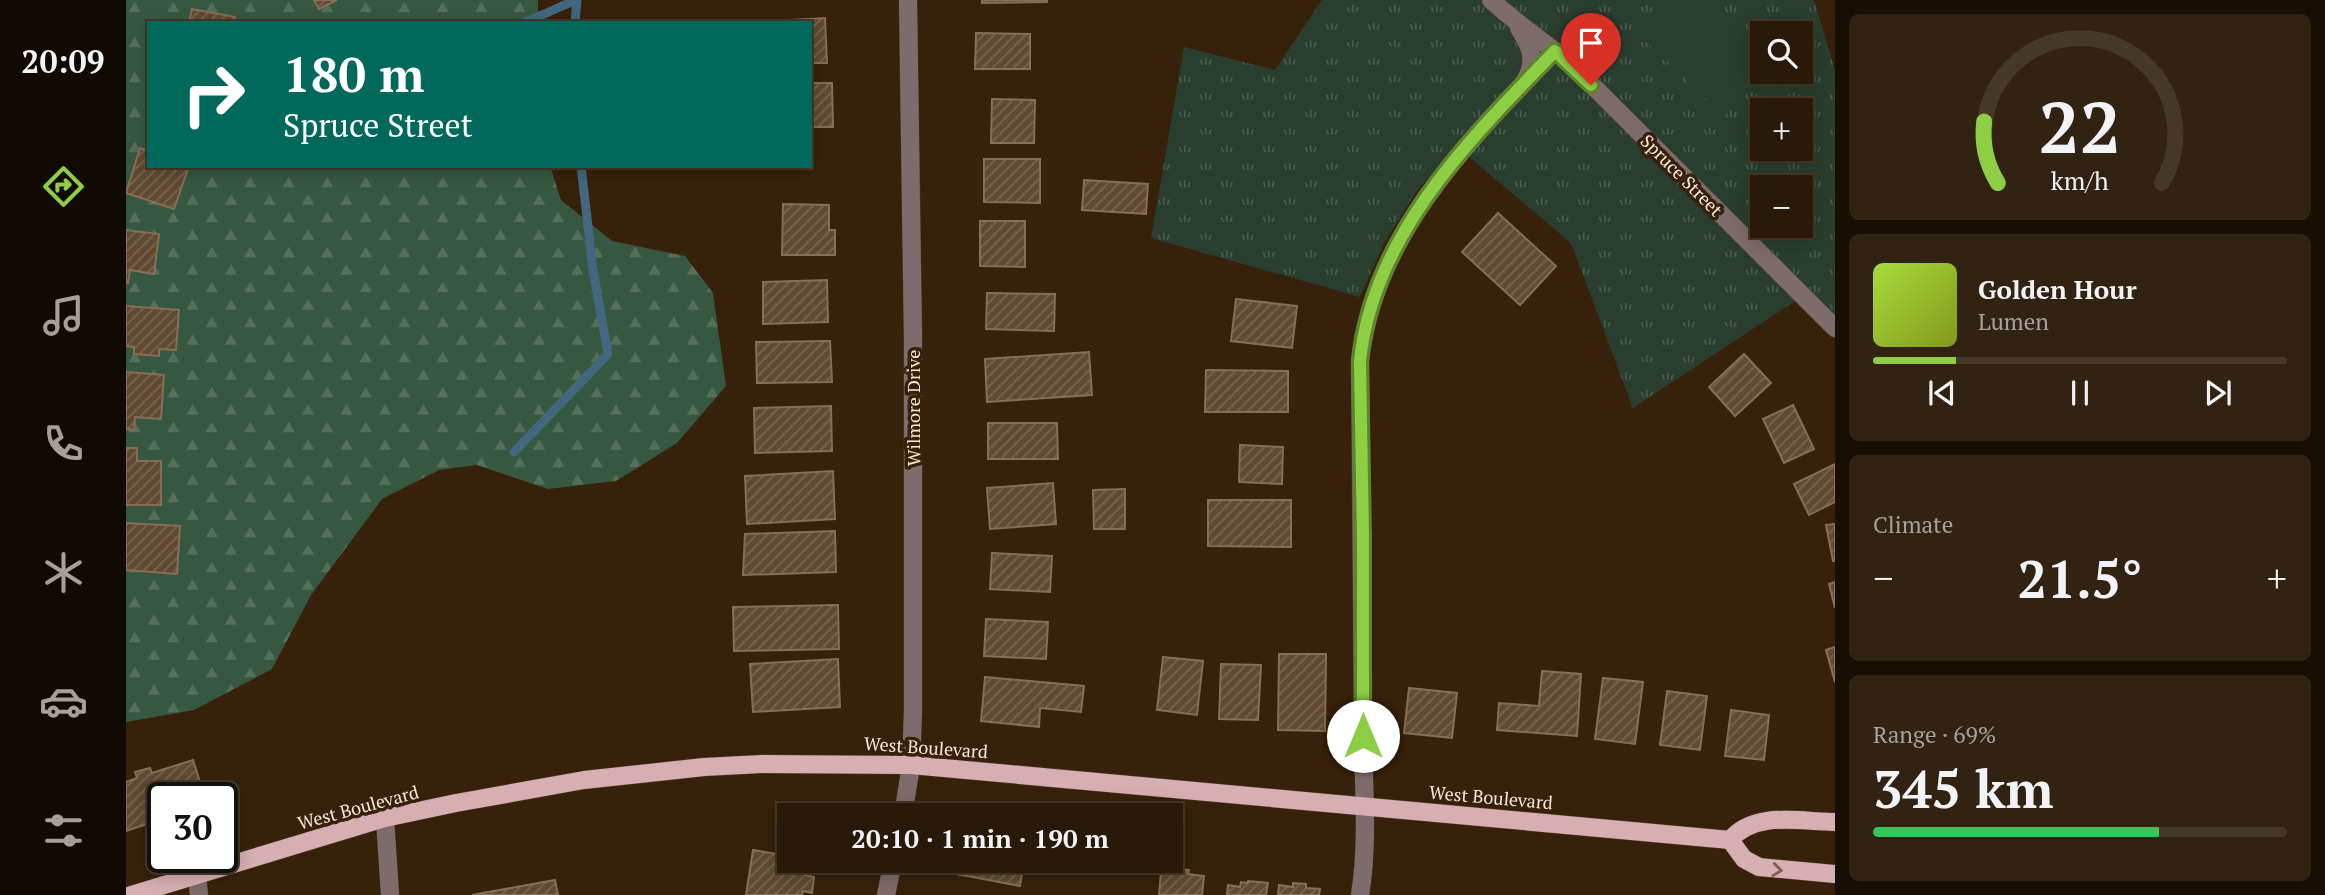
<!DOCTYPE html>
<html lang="en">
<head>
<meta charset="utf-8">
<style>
  :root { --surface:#291908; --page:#312212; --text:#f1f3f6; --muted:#a5a09c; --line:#453829; --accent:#8dce44 }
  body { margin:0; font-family:"PT Serif",serif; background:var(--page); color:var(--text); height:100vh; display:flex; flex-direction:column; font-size:26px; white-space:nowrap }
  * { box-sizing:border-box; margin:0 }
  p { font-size:23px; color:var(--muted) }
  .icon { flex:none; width:38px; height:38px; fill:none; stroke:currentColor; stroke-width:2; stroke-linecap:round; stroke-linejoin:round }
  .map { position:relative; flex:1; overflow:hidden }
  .side { display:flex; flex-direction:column; gap:14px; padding:14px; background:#170e04; width:490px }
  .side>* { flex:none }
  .guide { position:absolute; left:21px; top:21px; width:665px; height:147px; border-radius:0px; box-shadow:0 4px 18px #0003,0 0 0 2px var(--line); background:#00695c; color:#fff; overflow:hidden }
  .controls { position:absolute; left:1624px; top:21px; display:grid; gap:14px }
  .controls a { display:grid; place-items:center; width:63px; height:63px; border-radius:0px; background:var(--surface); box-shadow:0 4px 18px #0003,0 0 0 2px var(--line); font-size:35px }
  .speed { position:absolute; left:21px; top:782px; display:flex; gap:14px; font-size:35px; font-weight:700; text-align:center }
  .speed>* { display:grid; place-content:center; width:91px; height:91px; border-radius:50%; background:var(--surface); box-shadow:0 4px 18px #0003,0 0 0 2px var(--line); line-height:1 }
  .speed .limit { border:4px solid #111; border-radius:10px; background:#fff; color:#111 }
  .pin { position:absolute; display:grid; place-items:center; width:60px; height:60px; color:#fff; margin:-72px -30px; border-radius:50% 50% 50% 0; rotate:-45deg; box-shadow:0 0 7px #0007 }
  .pin .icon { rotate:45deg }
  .me { position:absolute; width:77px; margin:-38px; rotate:0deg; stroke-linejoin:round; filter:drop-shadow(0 0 5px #0008) }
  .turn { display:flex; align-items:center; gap:24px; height:147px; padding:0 21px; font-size:32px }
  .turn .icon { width:91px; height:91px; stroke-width:2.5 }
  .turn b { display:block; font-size:49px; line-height:60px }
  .big { font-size:52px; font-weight:800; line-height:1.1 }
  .side .card { flex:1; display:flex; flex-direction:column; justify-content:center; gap:10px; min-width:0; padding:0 24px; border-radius:10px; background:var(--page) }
  .side .dial { align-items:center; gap:0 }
  .dial svg { height:182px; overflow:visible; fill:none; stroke:var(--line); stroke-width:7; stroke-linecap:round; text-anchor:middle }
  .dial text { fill:var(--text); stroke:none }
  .song { display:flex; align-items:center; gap:21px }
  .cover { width:84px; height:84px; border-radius:10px; background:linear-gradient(135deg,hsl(80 70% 55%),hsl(70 70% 35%)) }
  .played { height:7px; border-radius:4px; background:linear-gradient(90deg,var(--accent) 20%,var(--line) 20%) }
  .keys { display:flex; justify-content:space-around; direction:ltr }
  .heat { display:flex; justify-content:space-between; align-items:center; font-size:38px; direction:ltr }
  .charge { height:10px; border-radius:5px; background:linear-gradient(90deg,#34c759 69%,var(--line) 0) }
  .trip { position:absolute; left:651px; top:803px; width:406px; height:70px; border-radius:0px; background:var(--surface); box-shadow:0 4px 18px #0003,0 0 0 2px var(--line); font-weight:800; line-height:70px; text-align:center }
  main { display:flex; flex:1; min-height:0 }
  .tabs { display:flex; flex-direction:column; width:126px; justify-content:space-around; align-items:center; background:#100a03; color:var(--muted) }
  .tabs .icon { width:49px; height:49px }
  .tabs .active { color:var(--accent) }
  .tabs b { font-size:32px; color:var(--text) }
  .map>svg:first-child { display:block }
  .grass { fill:url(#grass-tufts); fill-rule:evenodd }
  .forest { fill:url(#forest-firs) }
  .pitch { fill:#293e2f }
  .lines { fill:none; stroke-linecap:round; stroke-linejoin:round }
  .stream { stroke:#41687e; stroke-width:9 }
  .building { fill:url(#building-hatch); stroke:#876e55; stroke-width:2 }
  .minor-casing { stroke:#523d27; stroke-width:19 }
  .major-casing { stroke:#523d27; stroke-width:19 }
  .minor { stroke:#7e6b6c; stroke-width:18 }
  .major { stroke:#d7aeb2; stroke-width:18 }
  .oneway { stroke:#7f6056 }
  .route-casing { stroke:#5c862c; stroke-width:18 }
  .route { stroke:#8dce44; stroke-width:12 }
  .labels { text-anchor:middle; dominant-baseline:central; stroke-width:7; stroke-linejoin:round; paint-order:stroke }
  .street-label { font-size:18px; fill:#f6e7da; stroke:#37210a }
</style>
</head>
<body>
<main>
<nav class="tabs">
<b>20:09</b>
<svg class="icon active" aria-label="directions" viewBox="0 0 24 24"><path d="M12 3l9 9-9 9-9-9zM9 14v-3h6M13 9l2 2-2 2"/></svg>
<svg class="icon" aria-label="music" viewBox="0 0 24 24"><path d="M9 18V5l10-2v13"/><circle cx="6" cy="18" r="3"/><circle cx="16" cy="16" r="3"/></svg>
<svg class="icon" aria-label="phone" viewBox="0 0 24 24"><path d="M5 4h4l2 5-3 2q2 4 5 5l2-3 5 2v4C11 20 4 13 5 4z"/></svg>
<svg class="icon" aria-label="climate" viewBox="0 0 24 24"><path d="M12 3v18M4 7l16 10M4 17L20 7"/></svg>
<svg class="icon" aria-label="car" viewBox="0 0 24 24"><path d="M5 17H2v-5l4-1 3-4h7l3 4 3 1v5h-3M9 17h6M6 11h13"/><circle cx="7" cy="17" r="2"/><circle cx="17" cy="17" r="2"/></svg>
<svg class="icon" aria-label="filters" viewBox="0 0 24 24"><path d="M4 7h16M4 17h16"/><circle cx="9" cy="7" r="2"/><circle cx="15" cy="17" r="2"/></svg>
</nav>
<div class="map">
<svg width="1709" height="895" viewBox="0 0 1709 895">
  <defs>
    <pattern id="grass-tufts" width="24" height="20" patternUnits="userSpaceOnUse" patternTransform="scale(1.75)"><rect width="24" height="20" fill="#293e2f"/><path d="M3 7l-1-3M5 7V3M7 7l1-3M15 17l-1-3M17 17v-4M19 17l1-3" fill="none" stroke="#495a4d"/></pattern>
    <pattern id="forest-firs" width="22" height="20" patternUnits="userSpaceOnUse" patternTransform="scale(1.75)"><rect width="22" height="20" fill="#365840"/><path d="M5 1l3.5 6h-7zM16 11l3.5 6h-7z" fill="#54705b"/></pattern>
    <pattern id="building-hatch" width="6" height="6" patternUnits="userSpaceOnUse" patternTransform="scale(1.75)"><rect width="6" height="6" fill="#614a32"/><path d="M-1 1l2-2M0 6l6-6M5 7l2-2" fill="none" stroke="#78644f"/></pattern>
  </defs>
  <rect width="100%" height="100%" fill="#37210a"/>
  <path class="grass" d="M1196 0H1688L1709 70V318L1683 292 1507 408 1445 243 1330 146 1290 192 1258 243 1234 297 1025 238 1058 47 1149 70ZM1636 33H1675V72H1636ZM1636 110H1675V149H1636ZM1636 187H1675V226H1636Z"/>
  <polygon class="forest" points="0,0 412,0 412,23 23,23 23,166 424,166 435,200 486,241 559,256 587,293 600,386 551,443 490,481 422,489 351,465 313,470 256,499 185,595 146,669 68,710 0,722"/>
  <polygon class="pitch" points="1554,0 1574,0 1636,59 1636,72 1640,72 1598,116 1517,39"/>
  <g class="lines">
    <g class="stream">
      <polyline points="398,23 450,0"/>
      <polyline points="449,23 451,0"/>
      <polyline points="388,452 482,354 467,270 455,166"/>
    </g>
  </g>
  <g class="building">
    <polygon points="188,0 211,0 193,9"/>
    <polygon points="856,0 921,0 921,2 856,3"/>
    <polygon points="66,9 109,17 107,23 63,23"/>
    <polygon points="699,18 701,63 684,63 684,23 610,23"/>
    <polygon points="850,33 904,34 904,69 849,69"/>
    <polygon points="684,83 706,83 707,127 684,127"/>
    <polygon points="866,99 909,100 908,143 865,143"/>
    <polygon points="14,148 23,151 23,166 63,166 48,209 0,193"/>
    <polygon points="858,159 914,159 914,203 858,202"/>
    <polygon points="958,180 1022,184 1020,214 956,210"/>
    <polygon points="657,204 703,205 703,230 709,230 709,255 656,255"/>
    <polygon points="1372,213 1430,266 1394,305 1336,252"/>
    <polygon points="854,221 899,221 899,267 854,266"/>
    <polygon points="0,230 33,234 28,274 4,270 2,283 0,283"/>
    <polygon points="701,280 702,322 637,324 637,282"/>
    <polygon points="861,293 929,294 928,331 860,329"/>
    <polygon points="1110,299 1171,306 1166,348 1105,341"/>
    <polygon points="0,306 53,310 50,350 33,349 33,356 8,354 8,347 0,346"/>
    <polygon points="704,341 706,382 631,383 630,342"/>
    <polygon points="963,352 966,395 861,402 859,359"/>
    <polygon points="1618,354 1645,383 1609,416 1583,387"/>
    <polygon points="1080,370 1162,371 1162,412 1079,412"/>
    <polygon points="0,372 38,375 35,419 9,417 8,430 0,429"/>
    <polygon points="1667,405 1688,449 1658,463 1637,419"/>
    <polygon points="705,406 706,451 629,453 628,408"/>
    <polygon points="862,423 931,423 932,459 862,459"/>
    <polygon points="1114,445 1157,447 1156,484 1113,482"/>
    <polygon points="0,448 11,448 11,461 35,461 35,505 0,505"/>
    <polygon points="1709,464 1709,502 1683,515 1668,484"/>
    <polygon points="707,471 709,519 621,524 619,476"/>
    <polygon points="927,483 930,524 864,529 861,488"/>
    <polygon points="999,489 999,529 968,529 967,490"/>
    <polygon points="1082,500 1165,500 1165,547 1082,546"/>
    <polygon points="0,523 54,526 51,574 0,570"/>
    <polygon points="1709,524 1709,561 1707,561 1700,525"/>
    <polygon points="709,531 710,572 617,575 619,534"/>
    <polygon points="866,553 926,556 924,592 864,589"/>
    <polygon points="1709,582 1709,608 1703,584"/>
    <polygon points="712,605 713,649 608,651 607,607"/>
    <polygon points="860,619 922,622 920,659 858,656"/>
    <polygon points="1709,647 1709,682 1700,650"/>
    <polygon points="1153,654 1200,654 1199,731 1152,730"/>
    <polygon points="1037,657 1077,661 1071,715 1031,710"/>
    <polygon points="712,659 714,707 627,712 624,664"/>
    <polygon points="1095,664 1135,665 1132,720 1093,719"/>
    <polygon points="1416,671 1455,674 1451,736 1371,730 1373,703 1413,706"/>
    <polygon points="859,677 958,686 955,712 914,708 913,727 855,721"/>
    <polygon points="1477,678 1517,682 1509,744 1469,739"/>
    <polygon points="1283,688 1331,693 1326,738 1278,733"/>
    <polygon points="1541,691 1581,696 1574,750 1534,745"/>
    <polygon points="1605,710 1643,715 1638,760 1599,756"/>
    <polygon points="67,760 79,798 37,798 37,824 26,828 24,823 0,831 0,782 11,778 9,772 24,768 26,773"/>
    <polygon points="627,850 663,856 663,861 682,861 679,875 688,877 686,893 677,891 676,895 620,895"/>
    <polygon points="832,861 898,861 894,886 830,874"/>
    <polygon points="1048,868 1063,870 1062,874 1078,876 1076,895 1033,895 1035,872 1048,873"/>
    <polygon points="429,880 432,895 346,895"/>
    <polygon points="1122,881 1142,883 1140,895 1101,895 1102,885 1114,887 1115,882 1122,883"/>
    <polygon points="1167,883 1180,884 1180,888 1194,889 1193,895 1152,895 1153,885 1167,887"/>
  </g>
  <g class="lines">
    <defs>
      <g id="minor">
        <path d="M1365 0C1391 24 1420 43 1447 66L1709 328"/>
        <path d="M1393 28C1404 45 1411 60 1400 79"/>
        <polyline points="777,816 785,765 787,710 787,340 782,0"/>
        <polyline points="259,818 264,895"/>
        <polyline points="71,875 73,895"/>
        <polyline points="760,895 767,861"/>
        <path d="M1234 895C1243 840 1237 785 1237 730 1237 607 1235 484 1234 361 1247 234 1345 138 1429 51"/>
      </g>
      <g id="major">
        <polyline points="1604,840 1618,859 1633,867 1709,874"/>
        <path d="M1604 840C1629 810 1675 822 1709 822"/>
        <polyline points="5,895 259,818 330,803 458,780 578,767 636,764 785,765 1604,840"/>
      </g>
    </defs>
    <use href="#minor" class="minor-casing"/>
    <use href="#major" class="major-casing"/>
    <use href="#minor" class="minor"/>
    <use href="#major" class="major"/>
  </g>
  <defs><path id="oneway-chevron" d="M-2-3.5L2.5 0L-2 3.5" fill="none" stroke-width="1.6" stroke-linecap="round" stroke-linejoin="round" transform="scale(1.75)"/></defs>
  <use class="oneway" href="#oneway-chevron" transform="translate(1651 870) rotate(7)"/>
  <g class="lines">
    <defs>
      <path id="route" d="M1237 736V538L1234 361C1247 234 1345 138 1429 51L1465 85"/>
    </defs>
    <use href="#route" class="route-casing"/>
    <use href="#route" class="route"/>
  </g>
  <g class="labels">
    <g class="street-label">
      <text transform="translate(1556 175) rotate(45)">Spruce Street</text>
      <text transform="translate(787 408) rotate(-90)">Wilmore Drive</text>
      <text transform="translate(800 747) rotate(4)">West Boulevard</text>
      <text transform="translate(1365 797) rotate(5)">West Boulevard</text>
      <text transform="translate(232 807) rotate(-15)">West Boulevard</text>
    </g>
  </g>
</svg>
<div class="controls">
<a><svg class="icon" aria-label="search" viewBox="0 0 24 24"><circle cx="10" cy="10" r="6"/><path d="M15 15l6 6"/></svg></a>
<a>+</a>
<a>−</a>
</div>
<div class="speed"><div class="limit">30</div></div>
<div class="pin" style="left:1465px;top:85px;background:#d93025"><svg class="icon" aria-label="arrive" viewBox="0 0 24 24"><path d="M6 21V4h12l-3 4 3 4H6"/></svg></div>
<svg class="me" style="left:1237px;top:736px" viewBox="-20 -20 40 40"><circle r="19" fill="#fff"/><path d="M0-13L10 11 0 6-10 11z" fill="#8dce44"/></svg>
<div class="trip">20:10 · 1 min · 190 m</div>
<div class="guide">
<div class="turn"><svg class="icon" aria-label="right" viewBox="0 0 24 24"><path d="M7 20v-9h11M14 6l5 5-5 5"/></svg><div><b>180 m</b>Spruce Street</div></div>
</div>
</div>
<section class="side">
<div class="card dial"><svg viewBox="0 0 100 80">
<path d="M14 69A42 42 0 1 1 86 69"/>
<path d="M14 69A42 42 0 0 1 8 42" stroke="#8dce44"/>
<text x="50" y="56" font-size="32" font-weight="700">22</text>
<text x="50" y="72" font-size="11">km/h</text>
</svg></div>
<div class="card">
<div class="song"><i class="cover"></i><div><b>Golden Hour</b><p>Lumen</p></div></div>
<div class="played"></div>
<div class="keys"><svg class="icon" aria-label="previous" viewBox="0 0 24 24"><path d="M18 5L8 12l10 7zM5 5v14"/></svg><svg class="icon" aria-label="pause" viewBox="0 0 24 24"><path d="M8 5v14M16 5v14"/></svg><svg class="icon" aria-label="next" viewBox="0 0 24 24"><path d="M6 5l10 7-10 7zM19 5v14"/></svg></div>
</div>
<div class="card"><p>Climate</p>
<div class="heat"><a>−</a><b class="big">21.5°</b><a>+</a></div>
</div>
<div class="card"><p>Range · 69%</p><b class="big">345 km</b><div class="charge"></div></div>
</section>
</main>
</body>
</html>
